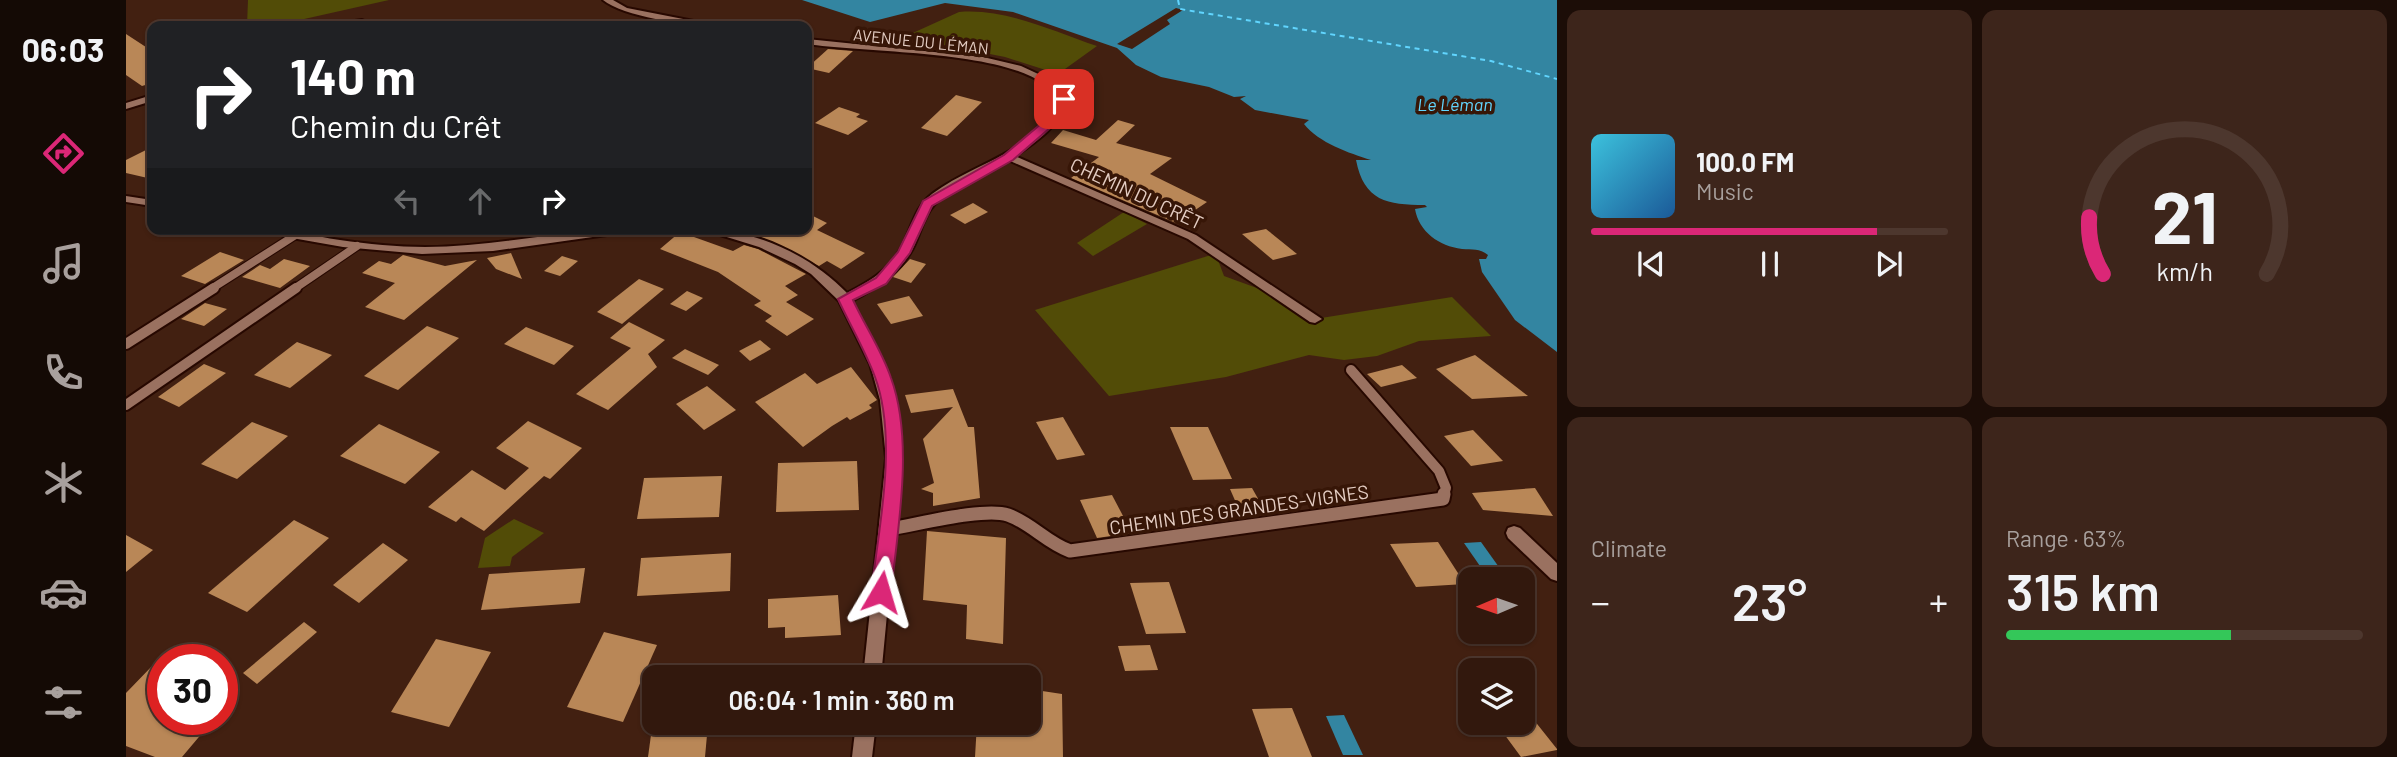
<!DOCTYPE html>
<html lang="en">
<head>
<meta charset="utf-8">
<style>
  :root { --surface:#32180d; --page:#3d251b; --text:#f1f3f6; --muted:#a8a09d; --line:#4d372e; --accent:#db2777 }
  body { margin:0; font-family:Barlow,sans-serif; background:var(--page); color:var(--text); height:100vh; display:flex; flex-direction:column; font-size:26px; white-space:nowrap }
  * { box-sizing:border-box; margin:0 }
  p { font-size:23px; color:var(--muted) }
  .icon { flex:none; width:38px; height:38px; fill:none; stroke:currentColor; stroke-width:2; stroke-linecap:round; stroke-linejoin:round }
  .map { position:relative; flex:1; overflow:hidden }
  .panel { display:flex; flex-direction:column; gap:10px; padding:10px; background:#1c0d07; width:840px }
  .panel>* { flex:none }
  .banner { position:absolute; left:21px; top:21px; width:665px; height:214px; border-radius:14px; box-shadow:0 2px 5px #0004,0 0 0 2px var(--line); background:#202124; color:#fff; overflow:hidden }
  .needle { width:46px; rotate:268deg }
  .buttons { position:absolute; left:1332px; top:567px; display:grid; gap:14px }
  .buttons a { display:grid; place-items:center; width:77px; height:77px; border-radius:14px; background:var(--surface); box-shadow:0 2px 5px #0004,0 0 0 2px var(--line); font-size:35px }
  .speed { position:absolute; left:21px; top:644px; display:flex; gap:14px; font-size:35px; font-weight:700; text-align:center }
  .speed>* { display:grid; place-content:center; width:91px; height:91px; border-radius:50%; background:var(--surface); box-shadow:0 2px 5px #0004,0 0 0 2px var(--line); line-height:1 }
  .speed .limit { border:10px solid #d22; background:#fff; color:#111 }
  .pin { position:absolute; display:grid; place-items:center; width:60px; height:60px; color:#fff; margin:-30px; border-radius:14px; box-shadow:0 4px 10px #0006 }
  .me { position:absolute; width:77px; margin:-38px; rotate:7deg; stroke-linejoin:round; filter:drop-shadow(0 0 5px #0008) }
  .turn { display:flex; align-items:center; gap:24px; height:147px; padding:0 28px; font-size:32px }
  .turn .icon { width:91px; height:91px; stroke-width:2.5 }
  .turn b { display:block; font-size:49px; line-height:60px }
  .lanes { display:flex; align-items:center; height:66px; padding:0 28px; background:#0003; justify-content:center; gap:35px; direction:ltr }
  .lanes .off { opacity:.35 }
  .big { font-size:52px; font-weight:600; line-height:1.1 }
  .panel .tile { flex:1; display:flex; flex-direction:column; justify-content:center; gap:10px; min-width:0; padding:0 24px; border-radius:14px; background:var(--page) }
  .panel .dial { align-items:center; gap:0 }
  .dial svg { height:182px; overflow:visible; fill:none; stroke:var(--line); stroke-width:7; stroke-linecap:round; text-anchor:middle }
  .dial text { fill:var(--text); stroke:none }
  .song { display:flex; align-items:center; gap:21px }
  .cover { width:84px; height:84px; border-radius:10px; background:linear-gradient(135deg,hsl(190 70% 55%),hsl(210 70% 35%)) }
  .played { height:7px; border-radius:4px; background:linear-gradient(90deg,var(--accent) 80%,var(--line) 80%) }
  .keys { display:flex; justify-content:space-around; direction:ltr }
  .heat { display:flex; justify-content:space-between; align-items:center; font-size:38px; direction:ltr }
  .charge { height:10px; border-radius:5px; background:linear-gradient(90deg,#34c759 63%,var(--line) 0) }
  .panel .tiles { flex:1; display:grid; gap:10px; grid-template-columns:repeat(2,1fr) }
  .trip { position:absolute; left:516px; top:665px; width:399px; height:70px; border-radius:14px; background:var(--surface); box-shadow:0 2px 5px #0004,0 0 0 2px var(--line); font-weight:600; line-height:70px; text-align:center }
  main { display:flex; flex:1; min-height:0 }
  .dock { display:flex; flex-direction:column; width:126px; justify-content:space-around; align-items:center; background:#140a05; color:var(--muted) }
  .dock .icon { width:49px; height:49px }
  .dock .selected { color:var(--accent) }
  .dock b { font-size:32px; color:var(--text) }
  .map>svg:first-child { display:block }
  .green { fill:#524c07 }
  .water { fill:#3385a1; fill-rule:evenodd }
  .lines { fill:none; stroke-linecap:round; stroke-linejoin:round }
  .ferry { stroke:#61d5fe; stroke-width:2; stroke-dasharray:5 4.5; stroke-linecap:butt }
  .building { fill:#b98757 }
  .service-far2-casing { stroke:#270800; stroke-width:10 }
  .service-far1-casing { stroke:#270800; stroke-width:14 }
  .service-casing { stroke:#270800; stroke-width:17 }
  .minor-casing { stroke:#270800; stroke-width:4 }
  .service-far2 { stroke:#9a7160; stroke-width:8 }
  .service-far1 { stroke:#9a7160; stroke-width:10 }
  .service { stroke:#9a7160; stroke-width:13 }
  .minor { fill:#9a7160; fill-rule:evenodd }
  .route { fill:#db2777; stroke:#8e194d; stroke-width:2 }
  .labels { text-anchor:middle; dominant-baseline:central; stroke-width:7; stroke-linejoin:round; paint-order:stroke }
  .far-street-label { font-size:16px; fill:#e5cec4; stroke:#371607 }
  .far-water-label { font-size:18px; font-style:italic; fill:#61d5fe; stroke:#371607 }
  .street-label { font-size:19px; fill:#e5cec4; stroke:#371607 }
</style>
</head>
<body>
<main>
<nav class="dock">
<b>06:03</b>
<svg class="icon selected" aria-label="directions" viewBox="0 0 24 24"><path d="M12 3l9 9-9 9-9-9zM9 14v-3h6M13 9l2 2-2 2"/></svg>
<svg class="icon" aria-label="music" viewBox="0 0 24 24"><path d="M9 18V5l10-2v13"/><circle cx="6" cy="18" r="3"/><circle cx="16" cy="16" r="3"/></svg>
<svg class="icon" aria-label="phone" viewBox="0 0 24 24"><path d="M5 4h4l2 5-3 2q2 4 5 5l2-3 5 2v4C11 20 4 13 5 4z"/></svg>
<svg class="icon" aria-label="climate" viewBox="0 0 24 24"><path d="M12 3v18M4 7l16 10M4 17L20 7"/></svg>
<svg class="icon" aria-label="car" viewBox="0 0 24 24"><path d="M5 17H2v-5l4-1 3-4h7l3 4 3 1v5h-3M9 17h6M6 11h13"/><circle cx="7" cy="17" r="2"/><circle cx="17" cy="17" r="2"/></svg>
<svg class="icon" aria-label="filters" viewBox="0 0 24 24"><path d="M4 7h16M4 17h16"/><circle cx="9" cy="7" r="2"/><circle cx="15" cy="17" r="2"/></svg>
</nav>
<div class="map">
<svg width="1431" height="757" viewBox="0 0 1431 757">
  <rect width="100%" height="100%" fill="#422011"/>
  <g class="green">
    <polygon points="122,0 263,0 147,26 121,26"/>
    <path d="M833 12C880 8 927 31 971 46L932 74 879 57 778 37Z"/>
    <polygon points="998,212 1021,224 967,256 951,243"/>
    <polygon points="1085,255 1092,260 1098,276 1139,291 1189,319 1326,297 1365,336 1293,341 1251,356 1218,360 1183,355 1100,377 983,396 909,310"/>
    <polygon points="388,519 418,533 386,557 384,566 352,568 359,538"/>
  </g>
  <g class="water">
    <path d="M676 0H1431V352L1389 320 1356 272 1353 259H1360L1362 255C1353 248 1347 250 1336 249 1313 246 1293 232 1289 209L1301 207 1299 205C1261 205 1238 201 1230 160H1245C1223 153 1193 143 1178 124L1183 120 1129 110 1114 99 1120 96 1108 97 1083 87 1035 77 1010 65 991 48 887 12 819 3 744 22ZM1050 8 1057 10 1041 20 1044 24 1006 49 991 44Z"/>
    <polygon points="1355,542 1380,577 1363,579 1338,543"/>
    <polygon points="1218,715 1237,755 1217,755 1200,716"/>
  </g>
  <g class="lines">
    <polyline class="ferry" points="1052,0 1054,9 1365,61 1431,79"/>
  </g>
  <g class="building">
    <polygon points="0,34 26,51 26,83 16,86 0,75"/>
    <polygon points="702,49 727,51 703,73 681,68"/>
    <polygon points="830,95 856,102 821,136 795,128"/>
    <polygon points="713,107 734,114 730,117 742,121 722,135 689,123"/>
    <polygon points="992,120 1009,125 990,143 1046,158 1024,174 1081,202 1050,223 945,178 973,157 925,143 937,130 970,140"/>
    <polygon points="26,147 26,179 0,173 0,160"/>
    <polygon points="847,203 862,212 839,224 824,215"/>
    <polygon points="681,213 701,223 691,230 739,253 715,269 701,261 693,266 633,236 645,229 681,229"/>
    <polygon points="1140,229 1171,254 1147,260 1116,234"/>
    <polygon points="554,232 607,251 618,245 632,249 680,274 659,286 672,295 660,302 688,319 661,336 639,321 646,316 628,305 635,301 592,272 534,249"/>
    <polygon points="94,252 118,260 79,284 55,276"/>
    <polygon points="385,253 396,279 370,269 361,258"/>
    <polygon points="277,255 319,266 351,260 278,320 239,307 269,283 236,273 253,261 265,264"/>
    <polygon points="436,256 452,261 434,276 418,271"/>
    <polygon points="158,259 184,266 154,288 116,277 134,265 144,269"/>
    <polygon points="784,259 800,264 785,283 767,277"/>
    <polygon points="513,279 538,289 496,324 471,312"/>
    <polygon points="561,291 577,298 560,311 544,304"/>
    <polygon points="783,296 797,316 765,324 751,304"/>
    <polygon points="79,303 101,309 78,326 55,319"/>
    <polygon points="503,322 539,340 522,354 531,367 482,410 450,394 505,348 484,338"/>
    <polygon points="301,326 333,338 272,390 238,376"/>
    <polygon points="400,327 448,346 428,365 378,344"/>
    <polygon points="634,340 645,349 624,361 613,351"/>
    <polygon points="171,342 206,355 164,388 128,375"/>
    <polygon points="559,349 593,365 582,375 546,358"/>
    <polygon points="1349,355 1402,396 1346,399 1310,369"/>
    <polygon points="78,364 100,373 53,407 32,397"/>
    <polygon points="1276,365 1291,378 1255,387 1241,374"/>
    <polygon points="725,367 751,400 743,405 746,408 724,420 721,417 706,426 677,447 629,402 679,373 691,384"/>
    <polygon points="581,386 610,410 578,430 550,404"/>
    <polygon points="827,389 842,427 848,427 854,498 807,506 807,493 795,489 808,483 797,439 827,407 785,413 779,395"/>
    <polygon points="937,417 959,455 931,460 910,422"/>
    <polygon points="402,421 456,448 424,479 418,476 358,531 335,517 330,522 302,507 346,470 379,490 403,468 370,448"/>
    <polygon points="126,422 162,436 111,479 75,464"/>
    <polygon points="253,424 314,452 279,484 214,456"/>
    <polygon points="1044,427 1082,427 1106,479 1067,480"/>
    <polygon points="1347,430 1377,461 1345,466 1318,436"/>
    <polygon points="731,461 733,510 650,512 652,463"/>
    <polygon points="596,476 593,517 511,519 518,478"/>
    <polygon points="1126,488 1135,504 1111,505 1104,489"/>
    <polygon points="1409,488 1427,516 1357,510 1346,493"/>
    <polygon points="986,495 1006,533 971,538 954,500"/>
    <polygon points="168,520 203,538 121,612 82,593"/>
    <polygon points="801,531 880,538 877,644 840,639 841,605 797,600"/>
    <polygon points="0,535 27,550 0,572"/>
    <polygon points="1312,542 1339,584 1290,587 1264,544"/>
    <polygon points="257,543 282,560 233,603 207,585"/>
    <polygon points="605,553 604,591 511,596 515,558"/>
    <polygon points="459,568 454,603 355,610 363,574"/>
    <polygon points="1043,582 1060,633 1020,634 1004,583"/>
    <polygon points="712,595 715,635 659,638 659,627 642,628 642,599"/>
    <polygon points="178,622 191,632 131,684 117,673"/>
    <polygon points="478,632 531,645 497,722 441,707"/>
    <polygon points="310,639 365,652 323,727 265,712"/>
    <polygon points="1024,645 1032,670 999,671 992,646"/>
    <polygon points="28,664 37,667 37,680 25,693 37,697 37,719 88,719 56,757 29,757 0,746 0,693"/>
    <polygon points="903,689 936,694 937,757 849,757 851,723 903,723"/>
    <polygon points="1396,705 1431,749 1431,750 1395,757 1370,723 1396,723"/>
    <polygon points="1166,708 1186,757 1143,757 1126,709"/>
    <polygon points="582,724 579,757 522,757 525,735"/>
  </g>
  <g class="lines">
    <defs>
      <g id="service-far2">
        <polyline points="85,289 168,236"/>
        <polyline points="168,289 231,246"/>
      </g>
      <g id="service-far1">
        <polyline points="0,344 88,288"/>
        <polyline points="1225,370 1313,471 1320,488 1318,495"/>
        <polyline points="0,405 170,288"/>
      </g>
      <path id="service" d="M762 529C790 525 858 507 882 515 905 523 921 543 944 551L1317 499 1318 494"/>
      <g id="minor">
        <path d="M477 0H487L501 8 593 26C566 27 498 17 477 0Z"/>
        <polygon points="236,20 252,26 203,26 207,24"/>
        <path d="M681 39 857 57 895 66 923 79 943 98C933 126 913 140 889 156L1070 235 1196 319 1189 323 1184 322 1062 239 882 160C860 173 824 186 808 205 798 216 795 231 789 244 777 271 752 287 726 301 732 318 744 333 751 350 767 385 773 420 776 458L755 677H737L760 458 754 400 744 364 713 301 685 274 669 264 633 247 575 229C629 229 684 255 721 293 741 283 763 270 774 250 785 231 788 208 806 194 848 162 913 152 933 99 928 94 923 88 918 84 872 50 740 53 681 44Z"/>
        <polygon points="26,95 26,101 0,109 0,103"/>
        <polygon points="0,196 26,200 26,206 0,202"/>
        <path d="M134 229C162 229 187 236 214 240 242 244 271 247 299 247 370 247 438 229 508 229L502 232 367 251 296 254 217 247 166 238Z"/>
        <polygon points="1388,526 1394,528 1431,563 1431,581 1425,579 1382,538 1380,533 1382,528"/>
        <polygon points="730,723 750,723 746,757 726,757"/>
      </g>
    </defs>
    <use href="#service-far2" class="service-far2-casing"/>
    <use href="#service-far1" class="service-far1-casing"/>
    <use href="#service" class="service-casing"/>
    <use href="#minor" class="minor-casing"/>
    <use href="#service-far2" class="service-far2"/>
    <use href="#service-far1" class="service-far1"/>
    <use href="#service" class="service"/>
    <use href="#minor" class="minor"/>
  </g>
  <path class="route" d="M934 96 943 99 932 121 887 160 806 206 784 253 760 284 727 300C739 326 756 351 765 378 788 441 772 527 765 592L762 599 755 601 748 599 745 592C753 528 772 439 749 377 739 350 724 325 712 299L750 278 772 252 797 201 878 155 923 117Z"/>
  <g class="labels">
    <g class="far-street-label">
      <text transform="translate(795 41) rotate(6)">AVENUE DU LÉMAN</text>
    </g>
    <g class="far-water-label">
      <text x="1329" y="104">Le Léman</text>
    </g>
    <g class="street-label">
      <text transform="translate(1011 193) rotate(25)">CHEMIN DU CRÊT</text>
      <text transform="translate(1113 509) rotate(-8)">CHEMIN DES GRANDES-VIGNES</text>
    </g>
  </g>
</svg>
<div class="buttons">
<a><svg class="needle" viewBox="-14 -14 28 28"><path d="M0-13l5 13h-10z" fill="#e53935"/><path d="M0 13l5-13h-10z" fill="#a8a09d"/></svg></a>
<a><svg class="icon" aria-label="layers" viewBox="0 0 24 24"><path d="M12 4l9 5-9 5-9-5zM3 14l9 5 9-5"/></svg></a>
</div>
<div class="speed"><div class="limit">30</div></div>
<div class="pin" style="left:938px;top:99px;background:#d93025"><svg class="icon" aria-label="arrive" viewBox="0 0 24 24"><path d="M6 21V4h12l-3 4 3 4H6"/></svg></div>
<svg class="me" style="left:755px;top:592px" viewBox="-20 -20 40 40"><path d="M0-17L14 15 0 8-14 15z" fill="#db2777" stroke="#fff" stroke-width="4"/></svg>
<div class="trip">06:04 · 1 min · 360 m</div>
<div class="banner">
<div class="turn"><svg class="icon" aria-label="right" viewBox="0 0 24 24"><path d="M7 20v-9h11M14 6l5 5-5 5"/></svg><div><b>140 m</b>Chemin du Crêt</div></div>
<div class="lanes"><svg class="icon off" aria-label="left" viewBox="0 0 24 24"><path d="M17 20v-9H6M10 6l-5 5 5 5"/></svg><svg class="icon off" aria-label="ahead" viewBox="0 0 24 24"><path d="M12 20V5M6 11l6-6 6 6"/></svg><svg class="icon" aria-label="right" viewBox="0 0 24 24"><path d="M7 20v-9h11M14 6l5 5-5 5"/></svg></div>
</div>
</div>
<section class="panel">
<div class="tiles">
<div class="tile">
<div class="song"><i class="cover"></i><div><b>100.0 FM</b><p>Music</p></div></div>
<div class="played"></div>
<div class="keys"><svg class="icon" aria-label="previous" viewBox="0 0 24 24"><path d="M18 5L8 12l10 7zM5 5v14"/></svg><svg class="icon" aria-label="pause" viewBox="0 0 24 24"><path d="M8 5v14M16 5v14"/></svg><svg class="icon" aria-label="next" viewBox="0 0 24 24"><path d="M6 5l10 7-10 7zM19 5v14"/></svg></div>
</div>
<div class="tile dial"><svg viewBox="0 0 100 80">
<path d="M14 69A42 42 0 1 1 86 69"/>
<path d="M14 69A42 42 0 0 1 8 44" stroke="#db2777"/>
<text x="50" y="56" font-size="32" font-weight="700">21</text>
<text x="50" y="72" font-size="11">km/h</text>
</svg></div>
<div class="tile"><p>Climate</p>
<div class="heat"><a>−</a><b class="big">23°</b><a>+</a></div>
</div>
<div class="tile"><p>Range · 63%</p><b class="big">315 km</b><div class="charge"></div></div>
</div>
</section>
</main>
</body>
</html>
